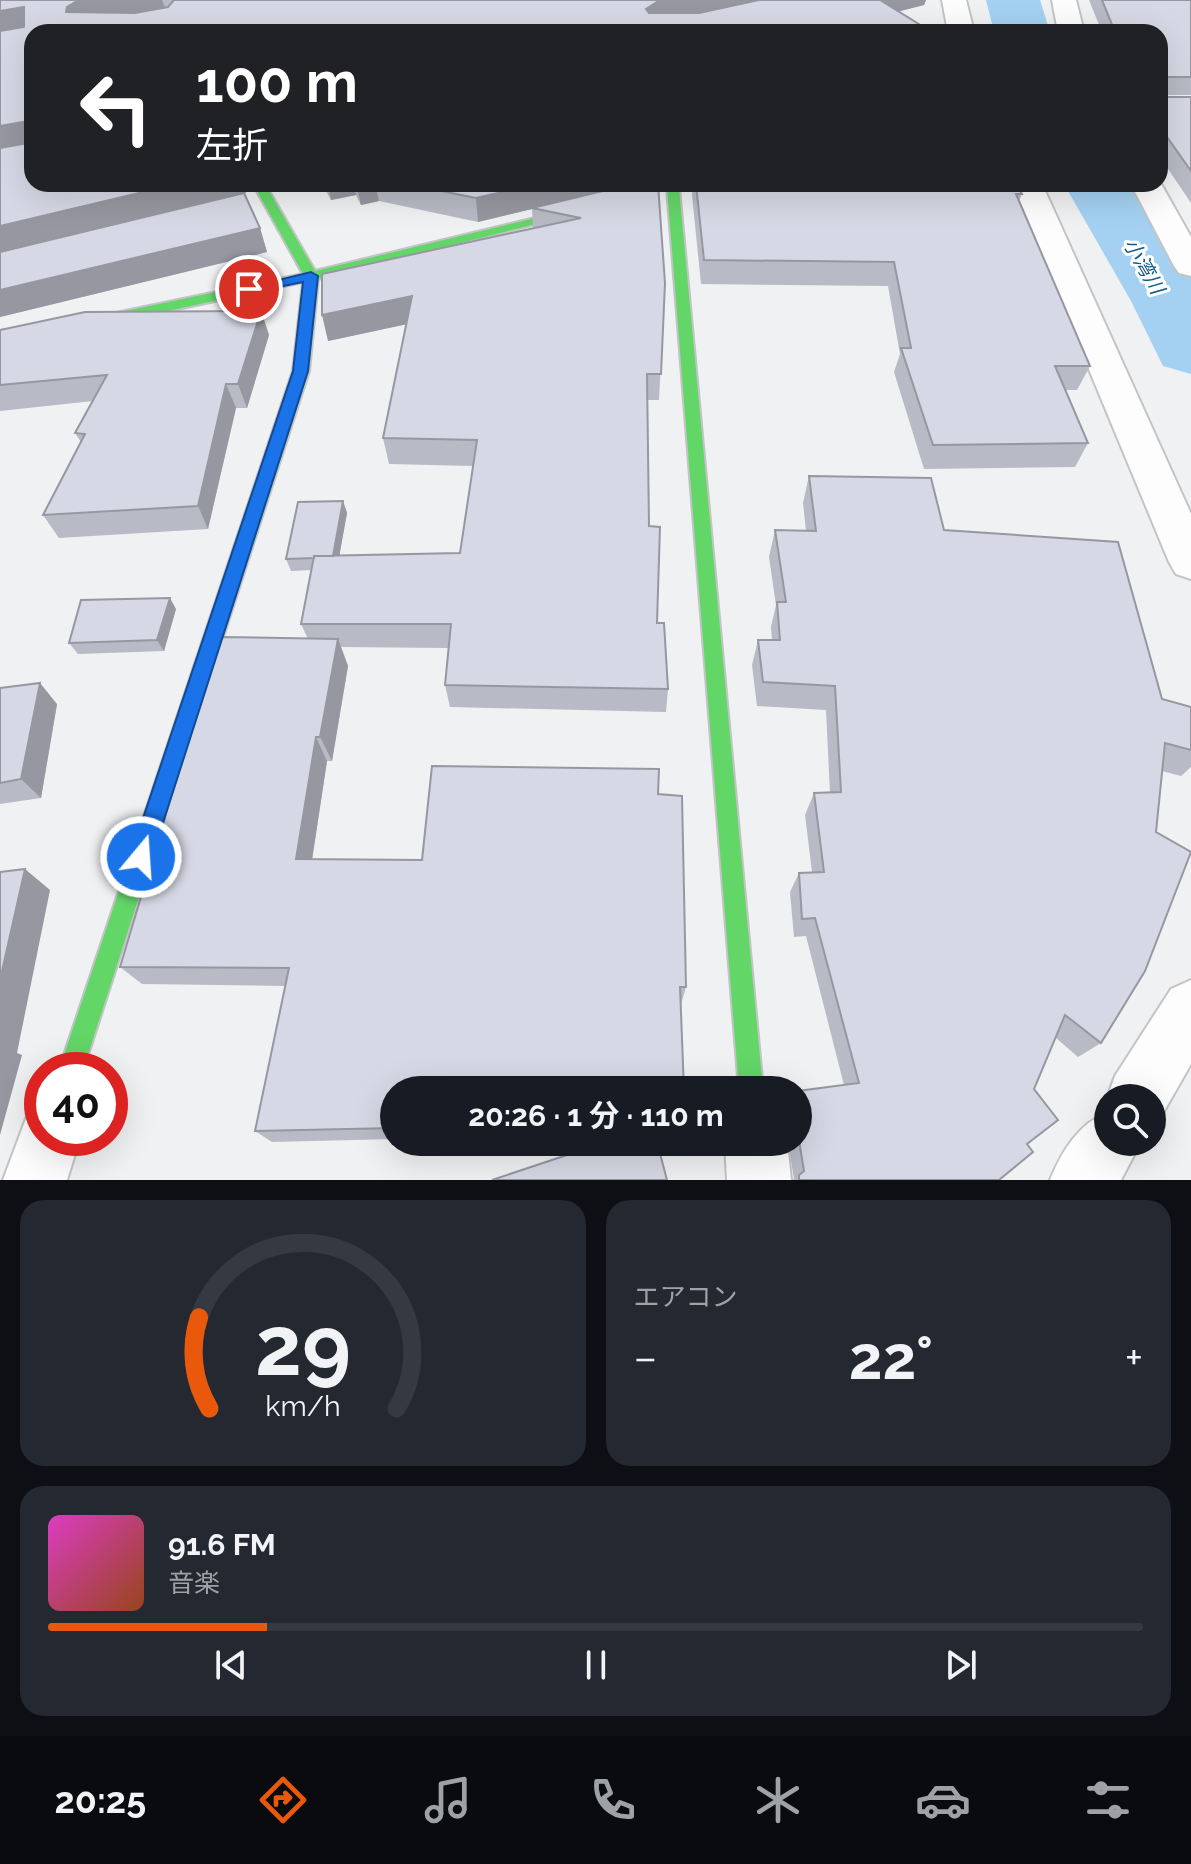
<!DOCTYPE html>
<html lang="ja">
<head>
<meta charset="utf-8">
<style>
  :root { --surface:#171b24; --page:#242831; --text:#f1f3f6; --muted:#9ea1a6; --line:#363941; --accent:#ea580c }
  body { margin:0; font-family:Raleway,"Noto Sans JP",sans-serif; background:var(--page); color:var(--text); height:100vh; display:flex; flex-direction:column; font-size:30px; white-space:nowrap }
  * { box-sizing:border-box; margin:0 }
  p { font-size:26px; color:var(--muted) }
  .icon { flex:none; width:44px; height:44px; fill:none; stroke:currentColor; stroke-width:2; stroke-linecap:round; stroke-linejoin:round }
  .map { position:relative; height:1180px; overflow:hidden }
  .drawer { display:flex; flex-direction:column; gap:20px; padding:20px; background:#0d0f14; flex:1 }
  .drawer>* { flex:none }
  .top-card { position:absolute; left:24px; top:24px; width:1144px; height:168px; border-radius:24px; box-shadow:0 8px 32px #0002; background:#202124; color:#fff; overflow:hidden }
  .tools { position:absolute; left:1094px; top:1084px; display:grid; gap:16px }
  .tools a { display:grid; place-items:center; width:72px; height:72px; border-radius:50%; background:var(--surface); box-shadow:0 8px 32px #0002; font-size:40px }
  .speed { position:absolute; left:24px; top:1052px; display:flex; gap:16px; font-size:40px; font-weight:700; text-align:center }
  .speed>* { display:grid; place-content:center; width:104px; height:104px; border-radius:50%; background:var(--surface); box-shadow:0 8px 32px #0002; line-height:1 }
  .speed .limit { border:12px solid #d22; background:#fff; color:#111 }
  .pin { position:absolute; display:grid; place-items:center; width:68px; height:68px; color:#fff; margin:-34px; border:4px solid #fff; border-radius:50%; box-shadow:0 2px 8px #0007 }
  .me { position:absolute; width:88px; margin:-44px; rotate:18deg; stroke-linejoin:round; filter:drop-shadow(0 0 6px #0008) }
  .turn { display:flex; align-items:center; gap:28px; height:168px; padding:0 40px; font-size:36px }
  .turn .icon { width:104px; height:104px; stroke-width:2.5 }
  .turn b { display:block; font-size:56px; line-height:68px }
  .big { font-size:60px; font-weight:700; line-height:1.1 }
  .drawer .widget { flex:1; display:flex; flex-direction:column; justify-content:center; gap:12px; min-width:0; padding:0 28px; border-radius:24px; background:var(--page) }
  .drawer .dial { align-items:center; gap:0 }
  .dial svg { height:208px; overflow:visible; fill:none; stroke:var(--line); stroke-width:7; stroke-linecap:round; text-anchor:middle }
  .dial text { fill:var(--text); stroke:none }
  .song { display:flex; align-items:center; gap:24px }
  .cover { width:96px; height:96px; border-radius:12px; background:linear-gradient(135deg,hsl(310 70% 55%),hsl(20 70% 35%)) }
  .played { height:8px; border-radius:4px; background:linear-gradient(90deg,var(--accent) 20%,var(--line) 20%) }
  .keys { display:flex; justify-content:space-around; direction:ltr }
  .heat { display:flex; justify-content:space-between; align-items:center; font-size:44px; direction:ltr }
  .drawer .tiles { flex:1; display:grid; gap:20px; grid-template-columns:1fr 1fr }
  .widget:last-child { grid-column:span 2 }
  .trip { position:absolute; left:380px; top:1076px; width:432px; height:80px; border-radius:40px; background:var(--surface); box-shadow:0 8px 32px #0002; font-weight:700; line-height:80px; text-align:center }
  .menu { display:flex; height:128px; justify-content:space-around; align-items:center; background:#090b0e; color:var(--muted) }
  .menu .icon { width:56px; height:56px }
  .menu .active { color:var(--accent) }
  .menu b { font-size:36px; color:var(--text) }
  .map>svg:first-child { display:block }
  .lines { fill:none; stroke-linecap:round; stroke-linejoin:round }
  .river { fill:#a4d1f1; fill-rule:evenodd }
  .street-casing { stroke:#c3c4c5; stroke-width:4 }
  .fast-casing { stroke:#c3c4c5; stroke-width:4 }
  .street { fill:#fdfdfd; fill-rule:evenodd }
  .fast { fill:#63d668; fill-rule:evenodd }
  .wall { fill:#b8bac5 }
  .shaded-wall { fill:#9697a0 }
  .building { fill:#d6d8e5; stroke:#9697a0; stroke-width:2 }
  .route { fill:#1a73e8; stroke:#114b97; stroke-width:2 }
  .labels { text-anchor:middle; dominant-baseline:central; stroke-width:6; stroke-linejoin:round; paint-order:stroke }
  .far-water-label { font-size:20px; font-style:italic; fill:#125c87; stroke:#fff }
</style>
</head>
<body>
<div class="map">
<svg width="1191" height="1180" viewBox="0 0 1191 1180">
  <rect width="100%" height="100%" fill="#f0f1f3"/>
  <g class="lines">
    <g class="river">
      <polygon points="986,0 1040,0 1050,32 994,32"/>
      <polygon points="1064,184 1130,184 1191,277 1191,374 1163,366 1131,301"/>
    </g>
    <defs>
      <g id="street">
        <polygon points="942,0 966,0 974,32 948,32"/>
        <polygon points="1052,0 1076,0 1084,32 1058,32"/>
        <polygon points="1160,182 1191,237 1191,276 1179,273 1174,266 1131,184"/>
        <polygon points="1012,184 1042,184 1191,514 1191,579 1176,574 1169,562"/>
        <polygon points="1191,980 1191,1064 1159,1120 1152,1122 1152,1098 1108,1098 1108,1101 1107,1098 1115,1076 1171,989"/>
        <polygon points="42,1110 42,1138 80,1138 67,1180 3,1180 27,1116"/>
        <path d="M1108 1112V1142H1141L1121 1180H1050C1062 1151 1078 1124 1108 1112Z"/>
        <polygon points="725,1142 787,1142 791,1180 727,1180"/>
      </g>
      <g id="fast">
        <polygon points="253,184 265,184 315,271 589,205 595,209 318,279 309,371 83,1070 59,1070 293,371 303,282 0,347 0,337 303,274"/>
        <polygon points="673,184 679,188 763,1090 739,1090 667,188"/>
      </g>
    </defs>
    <use href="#street" class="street-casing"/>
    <use href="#fast" class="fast-casing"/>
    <use href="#street" class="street"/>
    <use href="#fast" class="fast"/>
  </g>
  <g class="wall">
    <polygon points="0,0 926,0 924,5 898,11 930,31 929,32 32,32 32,184 243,184 246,193 244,194 260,228 267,252 0,317"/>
    <polygon points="1089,0 1191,0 1191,95 1166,95 1166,97 1191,97 1191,203 1160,157 1160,32 1102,32"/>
    <polygon points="322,184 658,184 665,283 659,400 647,400 649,526 657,623 668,689 666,712 450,707 445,685 449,648 341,647 348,666 332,761 327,761 312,859 422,860 658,794 686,987 681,1004 394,1090 394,1139 272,1142 255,1131 285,986 142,984 120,967 308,639 301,624 312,570 291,571 286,559 343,501 347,513 339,556 460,553 473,466 389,464 383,438 407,324 328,341 533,228 532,209 478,222 379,201 361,205 356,195 331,200"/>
    <polygon points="693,184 1017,184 1022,194 1019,201 1090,366 1077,390 1065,390 1088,443 1075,467 924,469 894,372 900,354 888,286 701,284 692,195"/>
    <polygon points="261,311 269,335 247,408 236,408 208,529 59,538 43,515 81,442 75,433 93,401 0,411 0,330"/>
    <polygon points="809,476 944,530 1162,699 1191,707 1191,767 1181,776 1162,771 1101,1043 1078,1057 1056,1038 1034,1089 1027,1144 999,1180 792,1180 794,1179 788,1142 798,1142 798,1091 844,1085 806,936 794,937 790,892 799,873 812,872 805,815 814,793 830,793 826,710 757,706 752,665 758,640 772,640 771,627 776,605 769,557 775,530 806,531 803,503"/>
    <polygon points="176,609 164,651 78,654 69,643"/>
    <polygon points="0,688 57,704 41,798 0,804"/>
  </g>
  <g class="shaded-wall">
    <polygon points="79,0 162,0 166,10 75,29 66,12 67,7"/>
    <polygon points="660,0 762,0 645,32 646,9"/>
    <polygon points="874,0 926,0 924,5 870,19"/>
    <polygon points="24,7 34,30 0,35 0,11"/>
    <polygon points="23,122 32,142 0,151 0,126"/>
    <polygon points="177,184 243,184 246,193 0,253 0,226"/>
    <polygon points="280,184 310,184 281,191"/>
    <polygon points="328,184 354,184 356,195 331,200"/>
    <polygon points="356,184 375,184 379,201 361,205"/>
    <polygon points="537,184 637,184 532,208 532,209 478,222 476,198"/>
    <polygon points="260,228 267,252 0,317 0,290"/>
    <polygon points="412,296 417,322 328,341 322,315"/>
    <polygon points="261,311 269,335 247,408 238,384"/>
    <polygon points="226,384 236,408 208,529 198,506"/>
    <polygon points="343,501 347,513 337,569 333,557"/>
    <polygon points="170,598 176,609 164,651 157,640"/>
    <polygon points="338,639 348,666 332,761 320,737"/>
    <polygon points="40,683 57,704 41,798 21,779"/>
    <polygon points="316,737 327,761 309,880 296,859"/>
    <polygon points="25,869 50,890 17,1053 22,1055 0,1135 0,980"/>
  </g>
  <g class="building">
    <polygon points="0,0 79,0 67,7 66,12 135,13 168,7 174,0 660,0 646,9 649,13 699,13 759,0 880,0 930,31 917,32 32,32 32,184 177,184 0,226 0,148 23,144 23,122 0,126 0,31 24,27 24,7 0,11"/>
    <polygon points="1102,0 1191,0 1191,77 1166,77 1166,97 1191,97 1191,171 1160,127 1160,32 1115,32"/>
    <polygon points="407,184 537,184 476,198"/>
    <polygon points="632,184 658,184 665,283 661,374 647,374 649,526 660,527 657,623 664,623 668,689 445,685 451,624 301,624 314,556 460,553 477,440 383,438 412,296 322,315 322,274 581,218 532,208"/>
    <polygon points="696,184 1017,184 1022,194 1016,194 1090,366 1055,366 1088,443 933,445 901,348 911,348 894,262 704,260"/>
    <polygon points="244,193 260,228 0,290 0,252"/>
    <polygon points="261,311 238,384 226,384 198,506 43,515 85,434 75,433 107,375 0,385 0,330 85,312"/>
    <polygon points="809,476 931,478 944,530 1118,542 1162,699 1191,707 1191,750 1165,743 1156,832 1191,852 1145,971 1101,1043 1065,1015 1034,1089 1058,1120 1027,1144 1033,1152 999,1180 799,1180 799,1175 804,1171 798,1134 798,1091 859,1083 815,918 802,919 799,873 824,872 814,793 841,792 835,686 763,682 758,640 780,640 777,602 786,602 775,530 816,531"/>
    <polygon points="343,501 333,556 314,556 314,558 286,559 298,502"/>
    <polygon points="170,598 157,640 69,643 81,600"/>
    <polygon points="219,637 338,639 320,737 316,737 296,859 422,860 432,766 659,769 658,794 682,796 686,987 680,987 684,1090 394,1090 394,1128 255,1131 289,968 120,967"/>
    <polygon points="40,683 21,779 0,783 0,688"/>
    <polygon points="25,869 0,980 0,872"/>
    <polygon points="606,1142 657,1142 667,1180 492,1180"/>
  </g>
  <polygon class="route" points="311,272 318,276 308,371 152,857 149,865 141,868 133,865 130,857 293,371 303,282 249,293 242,289"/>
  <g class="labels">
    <g class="far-water-label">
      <text transform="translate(1144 266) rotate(60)">小湾川</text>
    </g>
  </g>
</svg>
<div class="tools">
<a><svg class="icon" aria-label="search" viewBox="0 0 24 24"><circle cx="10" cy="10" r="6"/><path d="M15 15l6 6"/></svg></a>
</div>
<div class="speed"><div class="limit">40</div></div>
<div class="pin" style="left:249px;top:289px;background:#d93025"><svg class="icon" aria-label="arrive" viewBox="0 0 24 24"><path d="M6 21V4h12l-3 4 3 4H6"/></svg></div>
<svg class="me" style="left:141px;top:857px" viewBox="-20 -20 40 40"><circle r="17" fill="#1a73e8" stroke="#fff" stroke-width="3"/><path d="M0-11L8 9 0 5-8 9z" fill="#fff"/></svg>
<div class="trip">20:26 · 1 分 · 110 m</div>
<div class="top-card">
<div class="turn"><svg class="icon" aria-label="left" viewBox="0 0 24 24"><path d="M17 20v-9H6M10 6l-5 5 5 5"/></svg><div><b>100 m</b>左折</div></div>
</div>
</div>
<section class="drawer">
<div class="tiles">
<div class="widget dial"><svg viewBox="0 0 100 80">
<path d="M14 69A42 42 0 1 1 86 69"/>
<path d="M14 69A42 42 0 0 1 10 34" stroke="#ea580c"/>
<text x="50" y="56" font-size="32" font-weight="700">29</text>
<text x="50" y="72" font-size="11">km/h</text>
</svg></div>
<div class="widget"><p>エアコン</p>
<div class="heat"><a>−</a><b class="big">22°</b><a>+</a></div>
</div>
<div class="widget">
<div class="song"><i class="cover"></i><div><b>91.6 FM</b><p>音楽</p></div></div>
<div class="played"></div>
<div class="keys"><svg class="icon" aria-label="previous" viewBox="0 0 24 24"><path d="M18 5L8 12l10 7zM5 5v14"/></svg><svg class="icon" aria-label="pause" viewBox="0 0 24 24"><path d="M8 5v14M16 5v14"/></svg><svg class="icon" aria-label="next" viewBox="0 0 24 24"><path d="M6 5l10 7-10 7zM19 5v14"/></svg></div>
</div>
</div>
</section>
<nav class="menu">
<b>20:25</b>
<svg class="icon active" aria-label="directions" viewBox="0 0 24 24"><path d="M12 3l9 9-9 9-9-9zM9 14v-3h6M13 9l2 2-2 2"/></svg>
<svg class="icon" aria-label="music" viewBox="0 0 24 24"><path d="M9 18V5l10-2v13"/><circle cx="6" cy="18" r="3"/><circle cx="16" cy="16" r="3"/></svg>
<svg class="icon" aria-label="phone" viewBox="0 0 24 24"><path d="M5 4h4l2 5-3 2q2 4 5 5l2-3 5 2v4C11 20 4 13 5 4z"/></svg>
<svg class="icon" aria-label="climate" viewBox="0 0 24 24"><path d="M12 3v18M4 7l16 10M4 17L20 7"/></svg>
<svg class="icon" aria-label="car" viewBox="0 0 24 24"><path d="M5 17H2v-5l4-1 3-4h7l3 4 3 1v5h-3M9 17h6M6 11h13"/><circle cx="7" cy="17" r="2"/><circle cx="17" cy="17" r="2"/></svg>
<svg class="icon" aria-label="filters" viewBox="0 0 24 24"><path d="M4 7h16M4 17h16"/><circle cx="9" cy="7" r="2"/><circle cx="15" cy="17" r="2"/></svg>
</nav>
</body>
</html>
